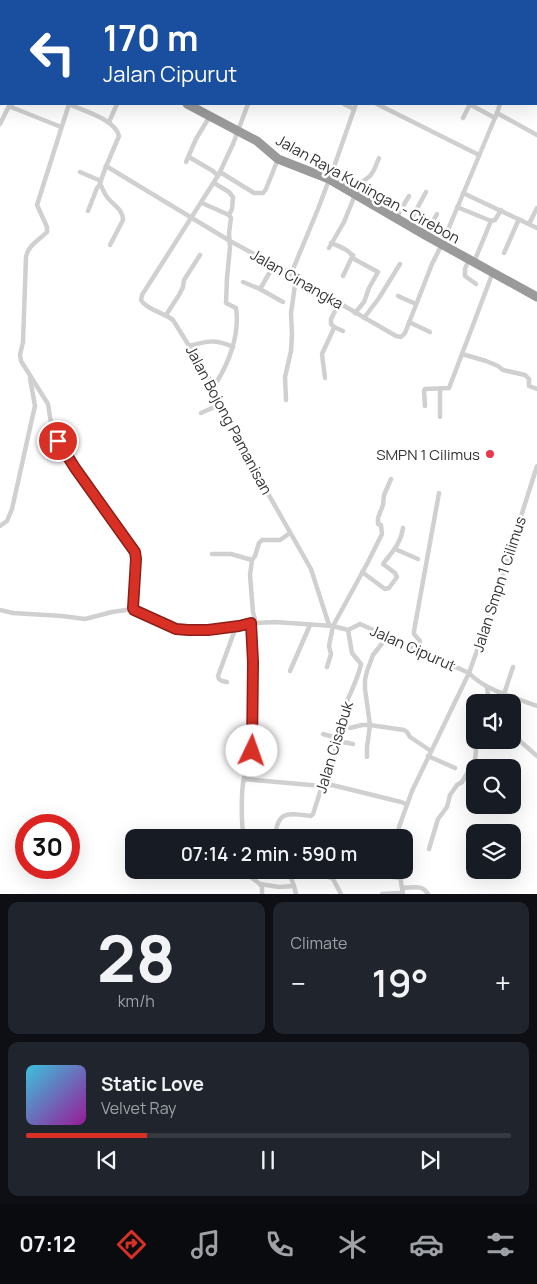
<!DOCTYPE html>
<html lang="en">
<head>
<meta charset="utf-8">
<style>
  :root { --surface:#171b24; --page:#20242c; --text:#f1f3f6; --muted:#9ea1a6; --line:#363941; --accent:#d93025 }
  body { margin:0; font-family:Manrope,sans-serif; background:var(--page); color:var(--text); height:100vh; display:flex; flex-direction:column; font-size:19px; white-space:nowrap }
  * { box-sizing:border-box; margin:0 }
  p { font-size:16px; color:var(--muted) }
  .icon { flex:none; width:28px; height:28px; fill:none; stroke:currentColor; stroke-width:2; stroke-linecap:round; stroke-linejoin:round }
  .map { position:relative; height:894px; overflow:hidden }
  .panel { display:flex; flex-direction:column; gap:8px; padding:8px; background:#0d0f14; flex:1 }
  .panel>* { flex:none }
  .hud { position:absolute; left:0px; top:0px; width:538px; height:105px; box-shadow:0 5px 20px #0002; background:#1a4fa0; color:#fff; overflow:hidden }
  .controls { position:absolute; left:466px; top:694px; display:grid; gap:10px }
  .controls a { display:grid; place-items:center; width:55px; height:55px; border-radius:10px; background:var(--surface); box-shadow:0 5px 20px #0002; font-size:25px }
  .speed { position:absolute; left:15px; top:814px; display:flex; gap:10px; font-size:25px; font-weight:700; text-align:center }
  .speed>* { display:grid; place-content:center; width:65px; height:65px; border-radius:50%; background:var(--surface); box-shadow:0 5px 20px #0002; line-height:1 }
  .speed .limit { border:8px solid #d22; background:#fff; color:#111 }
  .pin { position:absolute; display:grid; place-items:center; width:42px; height:42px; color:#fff; margin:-21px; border:2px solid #fff; border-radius:50%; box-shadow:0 1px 5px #0007 }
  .me { position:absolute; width:55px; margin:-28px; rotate:3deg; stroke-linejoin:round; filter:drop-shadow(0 0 4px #0008) }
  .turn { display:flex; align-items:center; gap:18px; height:105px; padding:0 20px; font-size:22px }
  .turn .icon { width:65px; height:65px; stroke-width:2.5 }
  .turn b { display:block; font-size:35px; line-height:42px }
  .big { font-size:38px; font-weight:600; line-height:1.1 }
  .panel .card { flex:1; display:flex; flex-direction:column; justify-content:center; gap:8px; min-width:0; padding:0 18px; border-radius:10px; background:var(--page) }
  .panel .dial { align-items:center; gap:0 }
  .dial b { font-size:65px; line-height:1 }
  .song { display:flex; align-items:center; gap:15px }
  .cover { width:60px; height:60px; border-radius:8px; background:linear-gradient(135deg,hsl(190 70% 55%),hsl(300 70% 35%)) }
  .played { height:5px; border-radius:2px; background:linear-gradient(90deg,var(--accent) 25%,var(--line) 25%) }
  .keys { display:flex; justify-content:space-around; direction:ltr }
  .heat { display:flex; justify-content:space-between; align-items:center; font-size:28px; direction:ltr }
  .panel .tiles { flex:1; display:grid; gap:8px; grid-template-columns:1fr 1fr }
  .card:last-child { grid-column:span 2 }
  .trip { position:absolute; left:125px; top:829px; width:288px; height:50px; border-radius:10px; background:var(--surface); box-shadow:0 5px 20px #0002; font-weight:600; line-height:50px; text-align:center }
  .tab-bar { display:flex; height:80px; justify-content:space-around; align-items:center; background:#090b0e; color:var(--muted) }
  .tab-bar .icon { width:35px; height:35px }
  .tab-bar .selected { color:var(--accent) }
  .tab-bar b { font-size:22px; color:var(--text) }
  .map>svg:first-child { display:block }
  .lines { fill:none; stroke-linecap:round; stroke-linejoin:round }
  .street { stroke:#d0d0d0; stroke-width:4.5 }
  .highway { stroke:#9a9a9a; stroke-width:9 }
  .route-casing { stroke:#8d1f18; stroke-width:12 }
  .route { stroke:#d93025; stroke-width:9 }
  .poi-dot { fill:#e63946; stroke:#fff; stroke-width:2 }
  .labels { text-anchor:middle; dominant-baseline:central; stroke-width:5; stroke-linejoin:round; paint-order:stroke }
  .street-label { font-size:15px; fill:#333; stroke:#fff }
  .poi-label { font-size:15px; fill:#333; stroke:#fff; text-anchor:end }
</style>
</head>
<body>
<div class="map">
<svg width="537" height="894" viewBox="0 0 537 894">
  <rect width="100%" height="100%" fill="#fff"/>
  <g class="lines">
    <g class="street">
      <polyline points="299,0 305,1"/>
      <polyline points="56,1 57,0"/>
      <polyline points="102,1 102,0"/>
      <polyline points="187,1 187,0"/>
      <polyline points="292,1 293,0"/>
      <polyline points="327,1 328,0"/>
      <polyline points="401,1 401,0"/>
      <polyline points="433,1 434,0"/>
      <polyline points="0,55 1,56"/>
      <polyline points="0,102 1,103"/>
      <polyline points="12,104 11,107 61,127"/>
      <path d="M69 104 37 205 47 227V232C39 240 28 245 26 257L23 342 20 355 21 361 48 404 52 429 57 441 135 553 136 559 133 609 134 610 164 624 176 629 188 630H208L239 626 256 623 275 622 333 626 348 630 360 624 469 673C486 691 514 697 537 706"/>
      <path d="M69 104C83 111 115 119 119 136L105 169 100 183C102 188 104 193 107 197 113 205 123 209 123 220L110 245"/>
      <path d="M248 104 233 144 219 174 142 295 141 300C146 309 164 313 173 320L214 386 221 404 266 490 311 569 329 625"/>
      <polyline points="344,104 354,109"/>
      <polyline points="377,104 479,155"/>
      <polyline points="497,113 537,135"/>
      <polyline points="463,118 469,106 471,105 495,118"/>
      <polyline points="109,122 117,104"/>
      <polyline points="0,124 9,106"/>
      <polyline points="189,157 213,171 218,176"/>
      <polyline points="186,162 196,139 210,116"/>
      <polyline points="106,166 230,241 291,274 296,278 396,336 401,337 405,333 432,264 442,244 497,113 500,104"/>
      <polyline points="80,172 101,181"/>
      <polyline points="220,172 254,193 263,193 266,189 278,159"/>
      <path d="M214 183 229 192 233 197 232 209 229 215 231 218 229 233 230 247 227 278 226 303 236 308C240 334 229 364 214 386"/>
      <polyline points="463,193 537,228"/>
      <polyline points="202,203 229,215"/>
      <polyline points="457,207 491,221"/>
      <polyline points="88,211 97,188 100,184"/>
      <polyline points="396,218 409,196"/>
      <polyline points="529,224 537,208"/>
      <polyline points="408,225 426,192"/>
      <polyline points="425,235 437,214"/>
      <path d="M331 243C340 247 351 250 354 259L378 272 369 288 364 302 355 313"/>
      <polyline points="329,248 344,222 355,195 362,182 370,176 374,170 379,158"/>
      <polyline points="504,253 519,219"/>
      <polyline points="469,259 465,269 465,276 476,284"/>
      <polyline points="474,262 491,221 495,220 501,210"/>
      <polyline points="291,274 318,209 335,164 356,104"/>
      <polyline points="343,276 353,255"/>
      <polyline points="243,282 260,289 283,302"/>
      <polyline points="260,289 274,265"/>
      <polyline points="398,296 416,304"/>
      <polyline points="166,315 179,295 183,287 184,280 200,255"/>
      <polyline points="364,318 379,298 400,264"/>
      <polyline points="409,322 430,332"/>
      <polyline points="334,327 343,331"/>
      <path d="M189 346C206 341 216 339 233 347"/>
      <polyline points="462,354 493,272"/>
      <polyline points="325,378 322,354 334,328 334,327 331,324 331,319 339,303"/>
      <polyline points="286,400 285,377 291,351 292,335 291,313 296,278"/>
      <polyline points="425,406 424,391 425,389 449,388 462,354 486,361 498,366 503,370 525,375 529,379 529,386 537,389"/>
      <polyline points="201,413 221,404"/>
      <polyline points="440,417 440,389"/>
      <polyline points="0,526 7,521 12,509 32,419 35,406 30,378"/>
      <polyline points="395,549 418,559"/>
      <polyline points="212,554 231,554 252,560"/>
      <path d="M362 572 385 589 389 588 397 577 395 573 383 564C392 552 401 543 403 528"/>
      <polyline points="0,610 13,613 62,616 85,619 112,612 133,609"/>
      <polyline points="256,623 253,612 250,575 252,560 255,556 259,543 262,540 280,540 290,533"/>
      <polyline points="391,638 384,641 373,655 367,671 365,680 365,689 370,725 404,730 407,732 410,737 431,751"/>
      <polyline points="418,649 420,641 414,634 414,631 439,493"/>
      <polyline points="327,667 331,654 329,646 333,626 368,562 382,534 381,525 378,524 378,518 383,505 384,495 391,479"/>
      <polyline points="290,671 310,625"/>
      <polyline points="227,682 222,681 219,679 218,676 236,627"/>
      <polyline points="487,687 489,702"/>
      <polyline points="504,694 513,667"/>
      <polyline points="350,728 362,725 370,725 367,747 367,757"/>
      <polyline points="323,734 337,738"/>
      <polyline points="512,734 537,756"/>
      <polyline points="338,741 353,744"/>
      <polyline points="428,756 455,768"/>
      <polyline points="244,779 322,786 332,785 401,802 406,804"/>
      <path d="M244 838C241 824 241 791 244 778 247 766 251 755 253 743V661L251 623"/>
      <path d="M275 838C277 810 288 813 311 816L313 814 322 786 338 743C334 716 356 690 361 664L352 653 348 630"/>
      <polyline points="397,838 399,827 412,791 469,673 490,614 537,466"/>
      <polyline points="429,849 438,819 447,807 450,795 457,785 462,782 475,760 476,750 474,747 475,740"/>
      <polyline points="241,870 260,884 262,887 262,894"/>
      <polyline points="288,870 294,886 296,894"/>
      <polyline points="310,870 312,874 326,876 333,879 341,894"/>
      <polyline points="399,870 403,894"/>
      <polyline points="380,875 400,878"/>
      <polyline points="260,884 279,887 294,886"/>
      <path d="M402 888C413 888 422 884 428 894"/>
      <polyline points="382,894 402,893"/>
    </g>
    <g class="highway">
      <polyline points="0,4 1,4"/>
      <polyline points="187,104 257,141 278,159 329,179 425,235 537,297"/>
    </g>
  </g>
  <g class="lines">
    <defs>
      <polyline id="route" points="58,441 75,468 135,552 136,559 133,608 134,610 176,629 188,630 208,630 239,626 251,623 253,662 252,751"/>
    </defs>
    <use href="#route" class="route-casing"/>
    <use href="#route" class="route"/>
  </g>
  <circle class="poi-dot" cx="490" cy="454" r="5"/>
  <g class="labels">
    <g class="street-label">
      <text transform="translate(368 189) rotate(29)">Jalan Raya Kuningan - Cirebon</text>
      <text transform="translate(297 279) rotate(30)">Jalan Cinangka</text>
      <text transform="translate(229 420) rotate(62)">Jalan Bojong Pamanisan</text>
      <text transform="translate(499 584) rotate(-72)">Jalan Smpn 1 Cilimus</text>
      <text transform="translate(413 648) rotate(24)">Jalan Cipurut</text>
      <text transform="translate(334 747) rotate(-73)">Jalan Cisabuk</text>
    </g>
    <g class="poi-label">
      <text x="480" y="454">SMPN 1 Cilimus</text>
    </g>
  </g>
</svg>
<div class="controls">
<a><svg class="icon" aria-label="sound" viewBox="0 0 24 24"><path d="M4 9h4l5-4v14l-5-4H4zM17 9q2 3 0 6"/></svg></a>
<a><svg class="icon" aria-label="search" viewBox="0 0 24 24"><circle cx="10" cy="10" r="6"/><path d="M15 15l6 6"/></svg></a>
<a><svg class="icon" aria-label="layers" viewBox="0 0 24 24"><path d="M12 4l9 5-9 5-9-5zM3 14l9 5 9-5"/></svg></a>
</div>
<div class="speed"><div class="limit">30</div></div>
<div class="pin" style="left:58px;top:441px;background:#d93025"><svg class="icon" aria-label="arrive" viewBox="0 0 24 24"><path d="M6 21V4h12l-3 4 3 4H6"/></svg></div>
<svg class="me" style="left:252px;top:751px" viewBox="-20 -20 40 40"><circle r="19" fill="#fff"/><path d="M0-13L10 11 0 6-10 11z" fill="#d93025"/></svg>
<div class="trip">07:14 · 2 min · 590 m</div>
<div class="hud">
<div class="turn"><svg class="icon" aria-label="left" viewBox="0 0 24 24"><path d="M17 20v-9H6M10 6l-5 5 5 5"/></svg><div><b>170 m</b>Jalan Cipurut</div></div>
</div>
</div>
<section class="panel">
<div class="tiles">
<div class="card dial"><b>28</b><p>km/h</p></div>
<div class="card"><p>Climate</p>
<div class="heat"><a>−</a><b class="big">19°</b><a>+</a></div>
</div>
<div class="card">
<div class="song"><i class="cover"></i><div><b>Static Love</b><p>Velvet Ray</p></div></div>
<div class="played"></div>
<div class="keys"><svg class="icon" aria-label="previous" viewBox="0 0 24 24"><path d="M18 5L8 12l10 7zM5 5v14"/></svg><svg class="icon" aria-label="pause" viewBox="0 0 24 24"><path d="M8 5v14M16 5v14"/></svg><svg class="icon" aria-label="next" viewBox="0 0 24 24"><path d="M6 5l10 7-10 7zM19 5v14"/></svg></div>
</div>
</div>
</section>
<nav class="tab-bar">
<b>07:12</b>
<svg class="icon selected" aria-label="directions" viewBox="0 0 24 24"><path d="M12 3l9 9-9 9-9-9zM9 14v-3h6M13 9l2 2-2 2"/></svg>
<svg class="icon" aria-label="music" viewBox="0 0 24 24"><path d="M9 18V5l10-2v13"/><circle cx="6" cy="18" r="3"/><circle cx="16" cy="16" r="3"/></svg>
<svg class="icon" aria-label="phone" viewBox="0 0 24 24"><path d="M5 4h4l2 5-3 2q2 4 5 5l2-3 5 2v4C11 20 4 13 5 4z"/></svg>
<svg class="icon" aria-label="climate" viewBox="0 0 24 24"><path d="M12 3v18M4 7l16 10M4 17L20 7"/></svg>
<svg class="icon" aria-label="car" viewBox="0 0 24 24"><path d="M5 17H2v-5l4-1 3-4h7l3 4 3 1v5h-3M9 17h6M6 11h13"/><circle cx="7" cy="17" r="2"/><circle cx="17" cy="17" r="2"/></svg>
<svg class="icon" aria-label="filters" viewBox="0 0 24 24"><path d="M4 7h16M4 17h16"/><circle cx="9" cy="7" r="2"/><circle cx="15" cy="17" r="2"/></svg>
</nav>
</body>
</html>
